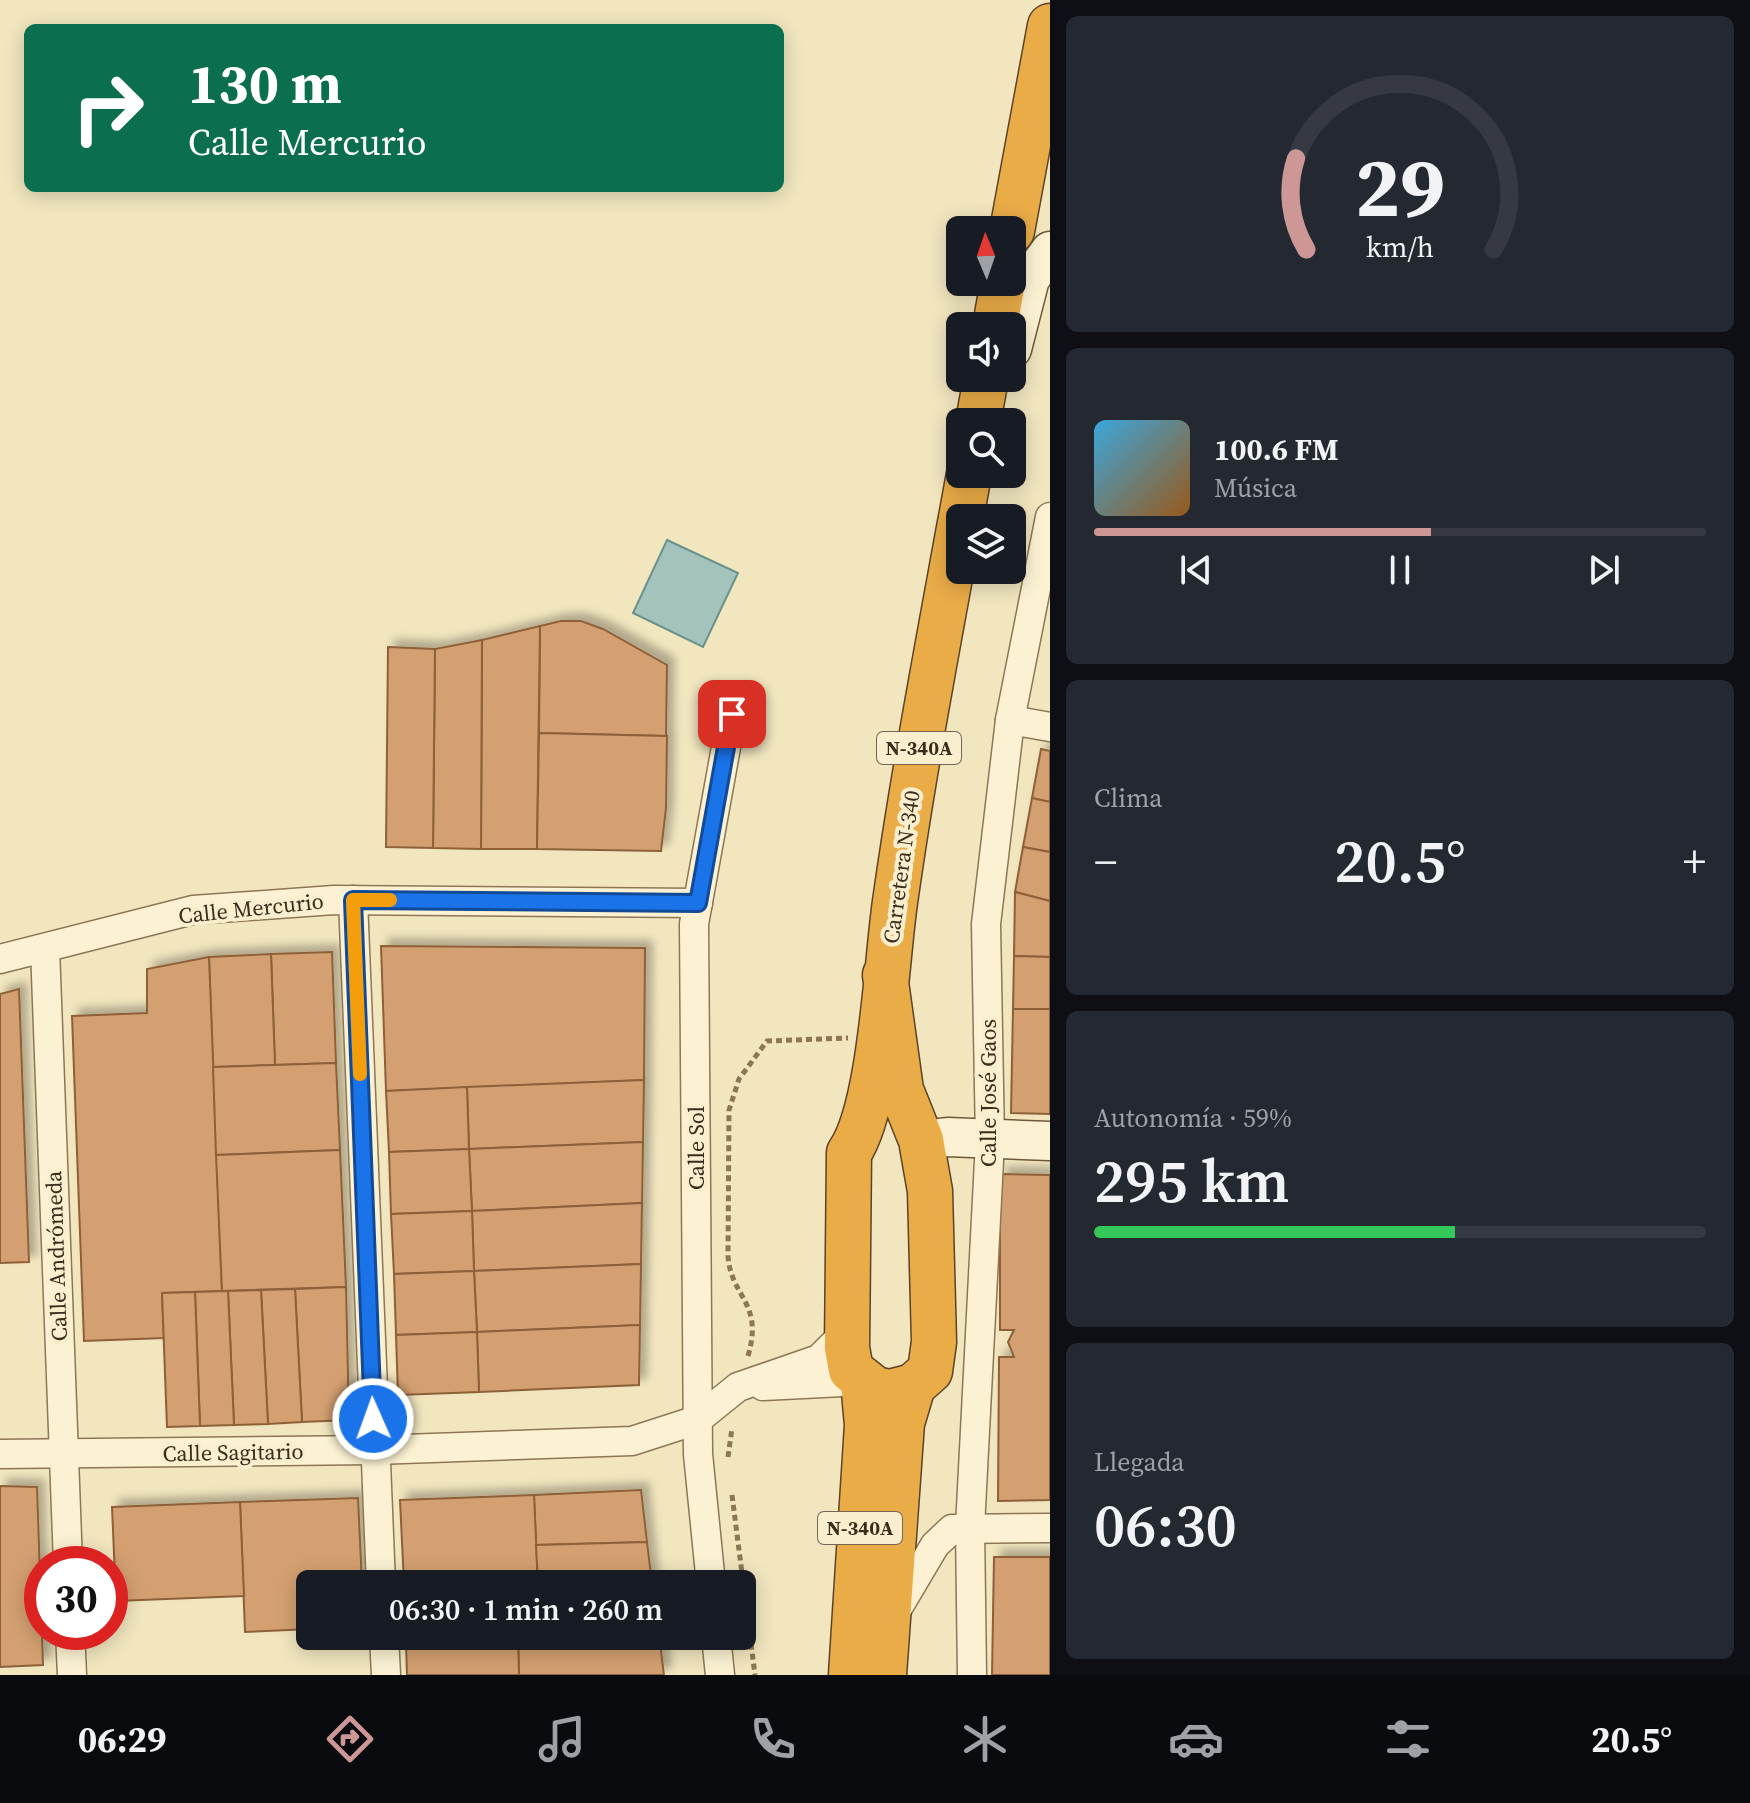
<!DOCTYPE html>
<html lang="es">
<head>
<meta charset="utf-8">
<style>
  :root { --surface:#171b24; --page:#242831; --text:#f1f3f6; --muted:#9ea1a6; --line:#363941; --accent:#cd9796 }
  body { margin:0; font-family:"Source Serif 4",serif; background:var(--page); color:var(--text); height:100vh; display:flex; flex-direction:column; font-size:30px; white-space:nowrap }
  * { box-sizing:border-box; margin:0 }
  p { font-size:26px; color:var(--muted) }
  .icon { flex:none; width:44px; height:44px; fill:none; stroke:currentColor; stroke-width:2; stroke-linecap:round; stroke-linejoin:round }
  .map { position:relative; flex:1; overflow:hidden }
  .sheet { display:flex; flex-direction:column; gap:16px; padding:16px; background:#0d0f14; width:700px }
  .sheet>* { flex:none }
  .guide { position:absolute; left:24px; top:24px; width:760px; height:168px; border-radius:12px; box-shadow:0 4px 20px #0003; background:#0b6e4f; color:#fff; overflow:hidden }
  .needle { width:52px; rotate:358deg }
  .controls { position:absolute; left:946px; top:216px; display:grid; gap:16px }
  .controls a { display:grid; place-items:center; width:80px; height:80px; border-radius:12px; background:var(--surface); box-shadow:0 4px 20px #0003; font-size:40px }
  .speed { position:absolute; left:24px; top:1546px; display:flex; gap:16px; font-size:40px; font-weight:700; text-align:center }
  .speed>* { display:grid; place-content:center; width:104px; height:104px; border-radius:50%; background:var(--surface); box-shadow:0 4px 20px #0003; line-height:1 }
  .speed .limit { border:12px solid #d22; background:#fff; color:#111 }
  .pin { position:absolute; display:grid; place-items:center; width:68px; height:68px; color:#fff; margin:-34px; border-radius:16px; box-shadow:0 4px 12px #0006 }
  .me { position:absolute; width:88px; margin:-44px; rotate:358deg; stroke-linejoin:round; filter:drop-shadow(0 0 6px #0008) }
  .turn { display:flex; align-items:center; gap:28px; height:168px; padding:0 32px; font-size:36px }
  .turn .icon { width:104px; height:104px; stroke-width:2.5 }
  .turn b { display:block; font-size:56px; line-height:68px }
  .big { font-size:60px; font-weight:600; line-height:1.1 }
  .sheet .widget { flex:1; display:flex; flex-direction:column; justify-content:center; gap:12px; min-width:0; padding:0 28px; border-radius:12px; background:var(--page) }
  .sheet .dial { align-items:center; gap:0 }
  .dial svg { height:208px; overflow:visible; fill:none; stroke:var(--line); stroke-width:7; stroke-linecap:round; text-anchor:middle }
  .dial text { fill:var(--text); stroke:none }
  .song { display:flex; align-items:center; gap:24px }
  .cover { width:96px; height:96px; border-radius:12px; background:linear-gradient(135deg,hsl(200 70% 55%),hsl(30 70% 35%)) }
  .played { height:8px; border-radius:4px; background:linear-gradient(90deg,var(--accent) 55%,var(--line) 55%) }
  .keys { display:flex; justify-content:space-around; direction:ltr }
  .heat { display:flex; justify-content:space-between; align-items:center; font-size:44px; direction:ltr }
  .charge { height:12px; border-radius:6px; background:linear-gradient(90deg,#34c759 59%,var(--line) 0) }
  .trip { position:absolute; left:296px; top:1570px; width:460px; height:80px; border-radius:12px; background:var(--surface); box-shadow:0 4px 20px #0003; font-weight:600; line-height:80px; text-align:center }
  .menu { display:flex; height:128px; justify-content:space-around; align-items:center; background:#090b0e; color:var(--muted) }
  .menu .icon { width:56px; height:56px }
  .menu .active { color:var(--accent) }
  .menu b { font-size:36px; color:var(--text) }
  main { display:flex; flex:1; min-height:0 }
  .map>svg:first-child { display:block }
  .water { fill:#a3c3bc; stroke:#69928b; stroke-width:2 }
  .building { fill:#d4a071; stroke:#8e6039; stroke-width:2; filter:url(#shadow) }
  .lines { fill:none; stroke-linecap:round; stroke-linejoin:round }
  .street-casing { stroke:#8c7656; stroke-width:31 }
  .secondary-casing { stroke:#6e5739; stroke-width:41 }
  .highway-casing { stroke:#5a432a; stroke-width:47 }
  .path { stroke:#8c7656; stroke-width:5; stroke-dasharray:6 4; stroke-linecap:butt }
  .street { stroke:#fcf2d3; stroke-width:28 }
  .secondary { stroke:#fcf2d3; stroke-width:38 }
  .highway { stroke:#eaac47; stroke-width:44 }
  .route-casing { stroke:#114b97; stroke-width:20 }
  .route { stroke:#1a73e8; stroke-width:14 }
  .slow { stroke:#f59e0b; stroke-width:14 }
  .labels { text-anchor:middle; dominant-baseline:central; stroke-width:8; stroke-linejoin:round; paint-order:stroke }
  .shield { fill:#f9efcf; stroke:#746652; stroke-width:2 }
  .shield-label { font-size:20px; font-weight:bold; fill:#3b2c1c }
  .street-label { font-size:22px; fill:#3b2c1c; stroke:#f9efcf }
</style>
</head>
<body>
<main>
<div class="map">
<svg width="1050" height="1675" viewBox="0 0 1050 1675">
  <defs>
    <filter id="shadow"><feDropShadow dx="7" dy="-7" stdDeviation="4" flood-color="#0004"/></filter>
  </defs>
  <rect width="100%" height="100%" fill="#f2e6bf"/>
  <polygon class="water" points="667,540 738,573 703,647 633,613"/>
  <g class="building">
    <polygon points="561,621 581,621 603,629 667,665 666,736 539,733 540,626"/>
    <polygon points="540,626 537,849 481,849 482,640"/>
    <polygon points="482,640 481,849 433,848 435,649"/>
    <polygon points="388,647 435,649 433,848 386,847"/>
    <polygon points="539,733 667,736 666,808 661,851 537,849"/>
    <polygon points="1041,749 1050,751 1050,802 1032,798"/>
    <polygon points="1032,798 1050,802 1050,852 1023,847"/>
    <polygon points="1023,847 1050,852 1050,901 1015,892"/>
    <polygon points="1015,892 1050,901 1050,957 1014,956"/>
    <polygon points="381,946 645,948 644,1080 386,1091"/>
    <polygon points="332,952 336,1063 275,1065 271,954"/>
    <polygon points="271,954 275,1065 213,1067 209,957"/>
    <polygon points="1014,956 1050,957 1050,1009 1013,1009"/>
    <polygon points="209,957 222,1291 162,1293 164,1338 84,1341 72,1016 147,1013 147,969"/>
    <polygon points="19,989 29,1262 0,1263 0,994"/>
    <polygon points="1013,1009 1050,1009 1050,1114 1011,1113"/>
    <polygon points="336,1063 340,1150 216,1155 213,1067"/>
    <polygon points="644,1080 643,1142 469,1149 467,1087"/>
    <polygon points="467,1087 469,1149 389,1152 386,1091"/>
    <polygon points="643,1142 642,1203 472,1211 469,1149"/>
    <polygon points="469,1149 472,1211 391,1214 389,1152"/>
    <polygon points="340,1150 346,1287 222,1291 216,1155"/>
    <polygon points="1000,1174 1050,1175 1050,1500 998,1501 999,1357 1014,1357 1008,1342 1014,1330 1000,1330"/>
    <polygon points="642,1203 641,1264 474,1271 472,1211"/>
    <polygon points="472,1211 474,1271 394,1274 391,1214"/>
    <polygon points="641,1264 640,1325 477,1332 474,1271"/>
    <polygon points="474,1271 477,1332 396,1335 394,1274"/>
    <polygon points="346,1287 349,1420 302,1422 295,1289"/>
    <polygon points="295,1289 302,1422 268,1424 261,1290"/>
    <polygon points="261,1290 268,1424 234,1425 228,1291"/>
    <polygon points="228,1291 234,1425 200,1426 195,1292"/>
    <polygon points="195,1292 200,1426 167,1427 162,1293"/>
    <polygon points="640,1325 639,1385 479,1392 477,1332"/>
    <polygon points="477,1332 479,1392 398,1395 396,1335"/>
    <polygon points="0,1486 37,1487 43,1665 0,1667"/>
    <polygon points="641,1490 647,1542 536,1545 534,1495"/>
    <polygon points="534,1495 538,1584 404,1584 400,1500"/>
    <polygon points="358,1498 362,1584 310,1584 310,1629 245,1632 240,1502"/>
    <polygon points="240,1502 244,1596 116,1601 112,1507"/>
    <polygon points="647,1542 652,1584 538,1584 536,1545"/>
    <polygon points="994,1557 1050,1557 1050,1675 992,1675"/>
    <polygon points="405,1636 539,1636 539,1638 406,1643"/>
    <polygon points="659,1636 664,1675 519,1675 518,1638"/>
    <polygon points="518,1638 519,1675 407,1675 406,1643"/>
  </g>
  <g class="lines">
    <defs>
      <g id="street">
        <polyline points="1010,720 1050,727"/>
        <polyline points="353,900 381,1584"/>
        <polyline points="45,948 68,1564"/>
        <polyline points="0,959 193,910 334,900 698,903"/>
        <polyline points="763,1386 863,1381"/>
        <polyline points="0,1454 375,1450 632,1441 697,1420 738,1387 819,1359 847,1331"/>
        <polyline points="711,1584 698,1454 694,924 732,714"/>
        <polyline points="893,1616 935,1545 952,1529 1050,1528"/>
        <polyline points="70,1632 72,1675"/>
        <polyline points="384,1636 386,1675"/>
        <polyline points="716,1636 720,1675"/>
        <polyline points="972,1675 970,1527 990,1141 986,924 1010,720 1050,517"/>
      </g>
      <g id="secondary">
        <polyline points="1012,349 1030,279 1050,251"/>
        <polyline points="921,1140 947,1137 1050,1141"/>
      </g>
      <g id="highway">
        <polyline points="1012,231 1050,26"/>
        <polyline points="995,326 1003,282"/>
        <polyline points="978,422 986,378"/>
        <polyline points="961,518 969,474"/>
        <path d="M885 975 901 1090 921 1140 930 1191 934 1342 930 1371 913 1386 890 1392 875 1389 851 1370 847 1348 849 1153C881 1106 886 964 895 902 913 775 937 649 960 523"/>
        <polyline points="851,1675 867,1425 863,1381"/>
        <polyline points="884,1675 902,1423 913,1386"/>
      </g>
    </defs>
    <use href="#street" class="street-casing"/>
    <use href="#secondary" class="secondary-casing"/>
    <use href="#highway" class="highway-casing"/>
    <g class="path">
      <path d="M748 1356C764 1302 731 1298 728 1256L729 1110 739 1079 767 1041 848 1038"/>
      <polyline points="728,1457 732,1428"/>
      <polyline points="732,1495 755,1675"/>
    </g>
    <use href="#street" class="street"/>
    <use href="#secondary" class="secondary"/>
    <use href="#highway" class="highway"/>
  </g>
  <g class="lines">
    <defs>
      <polyline id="route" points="373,1419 353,900 698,903 732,714"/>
    </defs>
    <use href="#route" class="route-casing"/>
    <use href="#route" class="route"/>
    <polyline class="slow" points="360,1074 353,900 390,900"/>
  </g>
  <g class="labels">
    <g class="shield">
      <rect x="877" y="732" width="84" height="32" rx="6"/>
      <rect x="818" y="1512" width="84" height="32" rx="6"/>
    </g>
    <g class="shield-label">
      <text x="919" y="748">N-340A</text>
      <text x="860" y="1528">N-340A</text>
    </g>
    <g class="street-label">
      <text transform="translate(901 867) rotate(-82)">Carretera N-340</text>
      <text transform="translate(251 908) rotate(-6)">Calle Mercurio</text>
      <text transform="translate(988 1093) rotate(-90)">Calle José Gaos</text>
      <text transform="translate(696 1148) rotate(-90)">Calle Sol</text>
      <text transform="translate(56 1256) rotate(-92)">Calle Andrómeda</text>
      <text transform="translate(233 1452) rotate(-1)">Calle Sagitario</text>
    </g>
  </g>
</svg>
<div class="controls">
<a><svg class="needle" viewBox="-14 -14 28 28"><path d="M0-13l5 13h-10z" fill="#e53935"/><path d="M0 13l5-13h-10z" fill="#9ea1a6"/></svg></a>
<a><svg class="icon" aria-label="sound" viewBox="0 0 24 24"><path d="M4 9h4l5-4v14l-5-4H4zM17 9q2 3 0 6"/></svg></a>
<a><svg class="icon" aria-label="search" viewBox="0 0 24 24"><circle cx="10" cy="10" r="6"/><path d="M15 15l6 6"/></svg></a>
<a><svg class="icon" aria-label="layers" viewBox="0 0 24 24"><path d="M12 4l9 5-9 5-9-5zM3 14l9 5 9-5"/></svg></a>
</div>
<div class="speed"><div class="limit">30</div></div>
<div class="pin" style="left:732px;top:714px;background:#d93025"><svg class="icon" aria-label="arrive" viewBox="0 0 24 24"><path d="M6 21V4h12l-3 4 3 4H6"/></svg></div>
<svg class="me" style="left:373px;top:1419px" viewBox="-20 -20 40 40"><circle r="17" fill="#1a73e8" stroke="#fff" stroke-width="3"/><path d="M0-11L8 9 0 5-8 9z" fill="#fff"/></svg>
<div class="trip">06:30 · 1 min · 260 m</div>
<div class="guide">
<div class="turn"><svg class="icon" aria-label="right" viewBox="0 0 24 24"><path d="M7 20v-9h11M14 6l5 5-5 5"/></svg><div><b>130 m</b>Calle Mercurio</div></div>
</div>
</div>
<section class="sheet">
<div class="widget dial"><svg viewBox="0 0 100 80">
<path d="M14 69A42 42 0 1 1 86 69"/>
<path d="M14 69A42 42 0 0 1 10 34" stroke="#cd9796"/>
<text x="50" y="56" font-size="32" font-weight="700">29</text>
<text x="50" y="72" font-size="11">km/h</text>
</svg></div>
<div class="widget">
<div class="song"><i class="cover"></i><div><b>100.6 FM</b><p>Música</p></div></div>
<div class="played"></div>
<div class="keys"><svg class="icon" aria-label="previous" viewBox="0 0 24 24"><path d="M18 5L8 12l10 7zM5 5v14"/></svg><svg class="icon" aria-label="pause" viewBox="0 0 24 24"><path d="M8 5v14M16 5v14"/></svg><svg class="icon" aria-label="next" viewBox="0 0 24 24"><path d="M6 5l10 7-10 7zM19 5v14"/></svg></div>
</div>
<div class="widget"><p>Clima</p>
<div class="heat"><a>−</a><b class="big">20.5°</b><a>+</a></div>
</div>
<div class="widget"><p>Autonomía · 59%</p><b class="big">295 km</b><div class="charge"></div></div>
<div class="widget"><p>Llegada</p><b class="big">06:30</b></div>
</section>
</main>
<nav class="menu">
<b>06:29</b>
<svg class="icon active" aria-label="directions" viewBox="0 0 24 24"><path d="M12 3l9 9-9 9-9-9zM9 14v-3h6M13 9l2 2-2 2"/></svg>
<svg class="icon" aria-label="music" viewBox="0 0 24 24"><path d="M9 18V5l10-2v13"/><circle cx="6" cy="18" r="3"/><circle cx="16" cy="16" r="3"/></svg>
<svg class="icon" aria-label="phone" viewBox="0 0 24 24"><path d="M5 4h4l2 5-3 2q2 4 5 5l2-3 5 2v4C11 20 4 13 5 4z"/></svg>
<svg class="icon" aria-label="climate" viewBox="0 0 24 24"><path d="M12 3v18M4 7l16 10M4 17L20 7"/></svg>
<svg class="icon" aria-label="car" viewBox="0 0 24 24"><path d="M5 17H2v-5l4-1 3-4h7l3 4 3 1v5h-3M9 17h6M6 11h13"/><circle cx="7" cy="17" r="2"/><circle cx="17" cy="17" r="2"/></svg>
<svg class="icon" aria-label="filters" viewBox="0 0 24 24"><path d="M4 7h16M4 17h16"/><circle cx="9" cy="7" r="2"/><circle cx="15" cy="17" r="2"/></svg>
<b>20.5°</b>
</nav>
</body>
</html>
